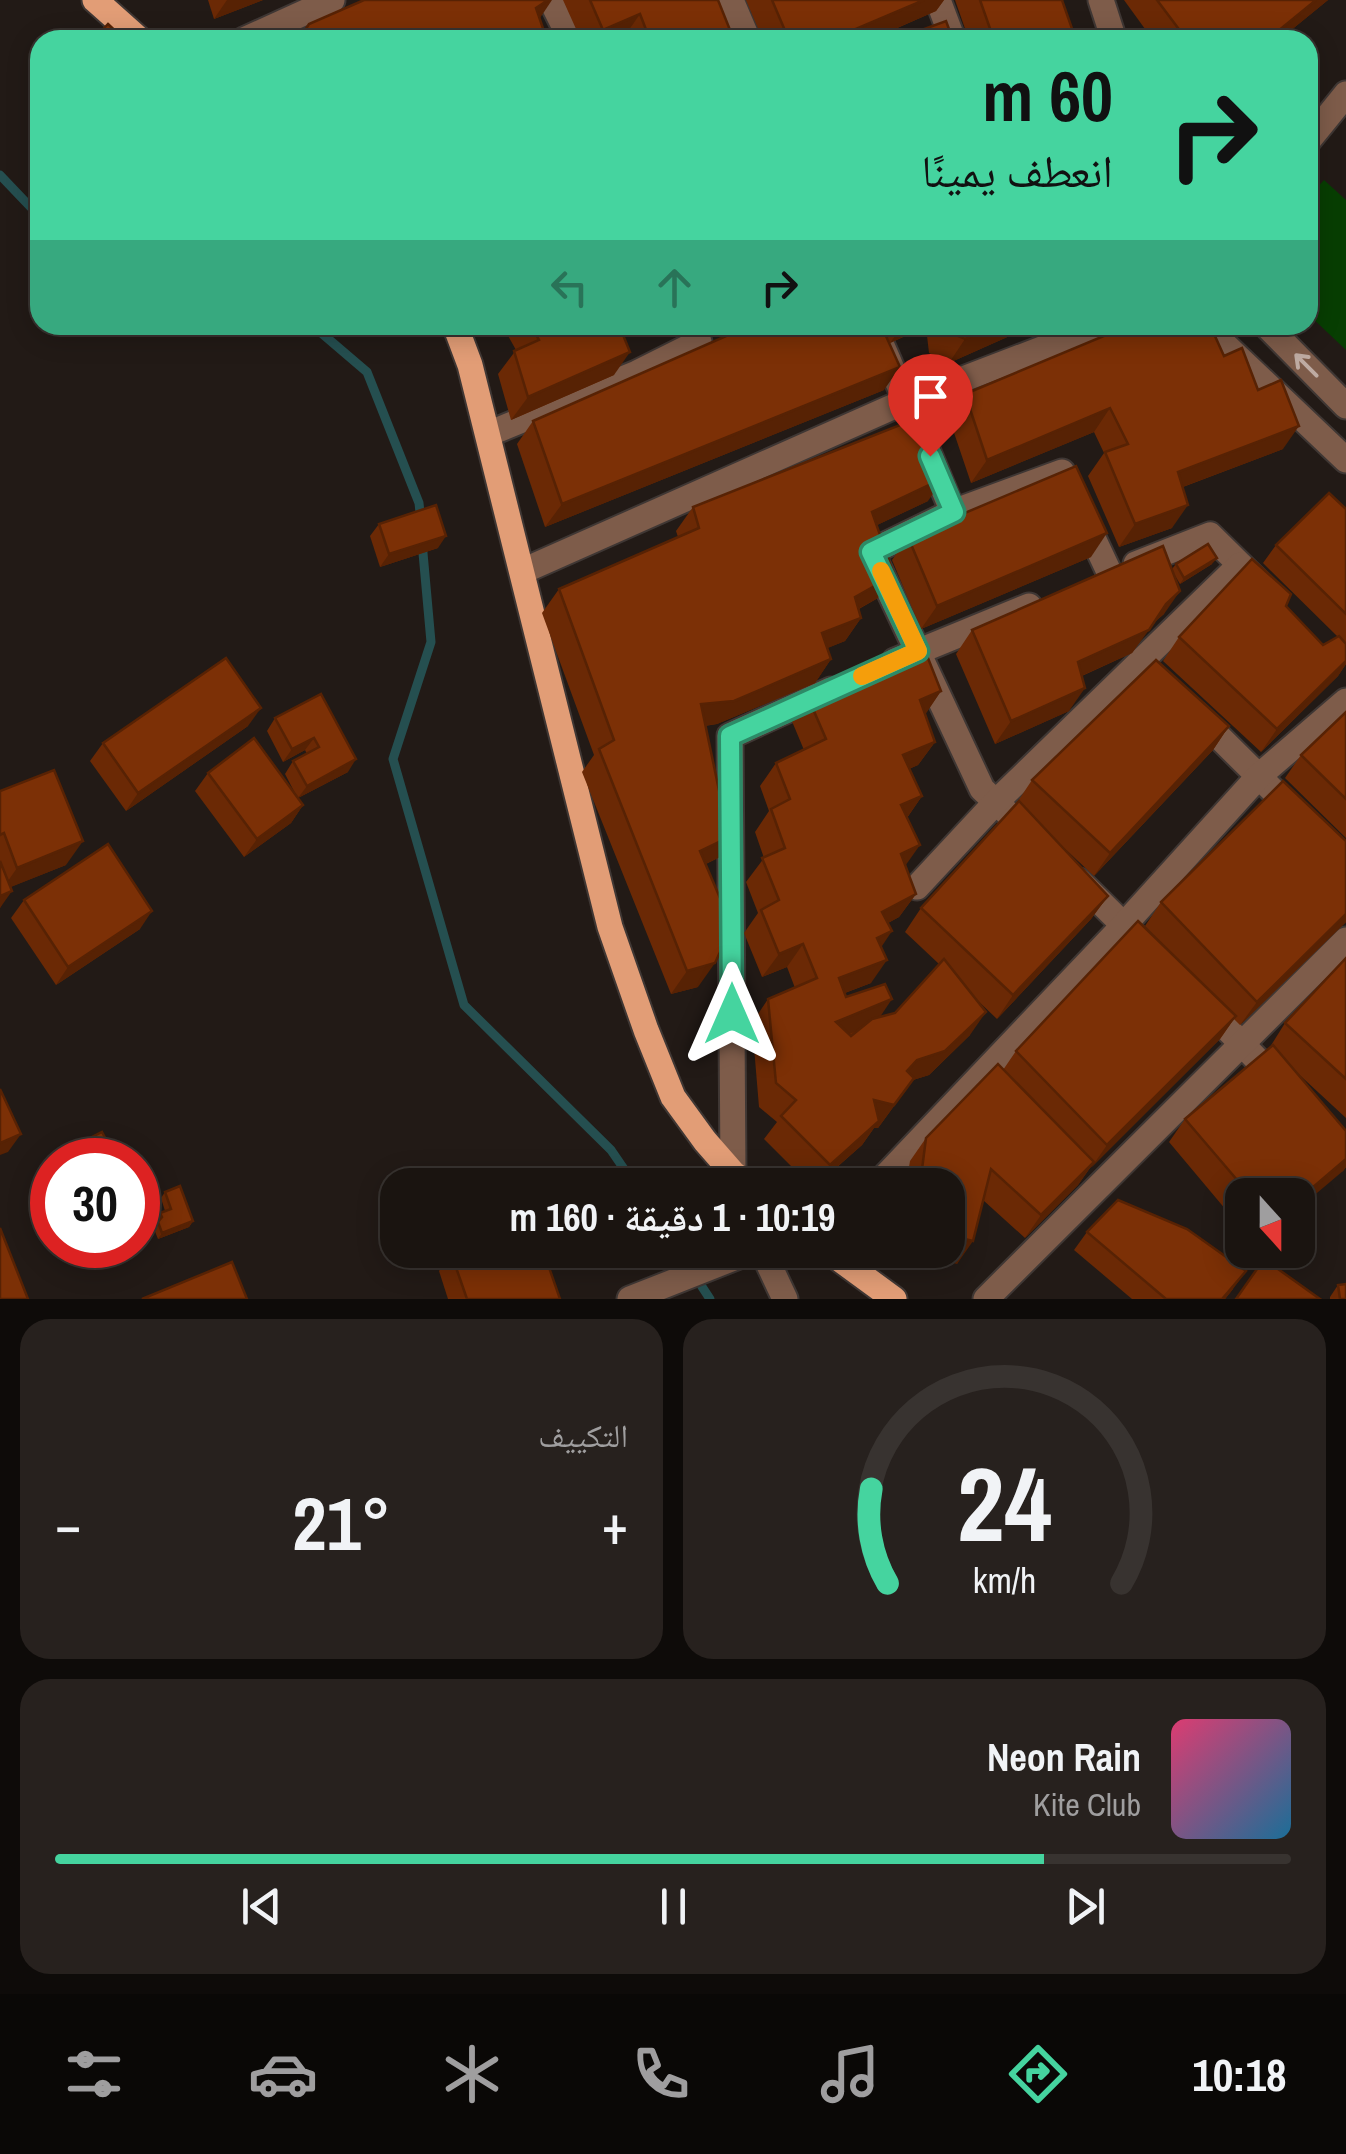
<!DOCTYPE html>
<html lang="ar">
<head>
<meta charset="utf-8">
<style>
  :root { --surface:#1a1410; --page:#27211e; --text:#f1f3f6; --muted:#9f9e9f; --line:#383330; --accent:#45d49f }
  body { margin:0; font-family:"Archivo Narrow","Noto Naskh Arabic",sans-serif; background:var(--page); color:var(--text); direction:rtl; height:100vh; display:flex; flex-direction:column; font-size:38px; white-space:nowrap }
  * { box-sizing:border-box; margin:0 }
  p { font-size:32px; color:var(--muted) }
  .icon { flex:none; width:55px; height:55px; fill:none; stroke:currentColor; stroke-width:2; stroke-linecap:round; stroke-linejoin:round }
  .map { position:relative; height:1299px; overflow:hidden; direction:ltr }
  .panel { display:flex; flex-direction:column; gap:20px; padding:20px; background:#0e0b09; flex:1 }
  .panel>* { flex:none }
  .guide { position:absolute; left:30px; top:30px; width:1288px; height:305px; border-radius:30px; box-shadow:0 5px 25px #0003,0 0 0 2px var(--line); direction:rtl; background:#45d49f; color:#111; overflow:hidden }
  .needle { width:65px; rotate:159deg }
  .buttons { position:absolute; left:1225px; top:1178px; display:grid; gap:20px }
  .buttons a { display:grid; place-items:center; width:90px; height:90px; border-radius:20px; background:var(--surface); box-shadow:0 5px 25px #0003,0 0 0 2px var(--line); font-size:50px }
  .speed { position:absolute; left:30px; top:1138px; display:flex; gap:20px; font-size:50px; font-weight:700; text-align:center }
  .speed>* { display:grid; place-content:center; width:130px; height:130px; border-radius:50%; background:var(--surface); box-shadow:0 5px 25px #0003,0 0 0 2px var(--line); line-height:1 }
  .speed .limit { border:15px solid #d22; background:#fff; color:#111 }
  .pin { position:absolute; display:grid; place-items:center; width:85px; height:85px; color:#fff; margin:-102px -42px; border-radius:50% 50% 50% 0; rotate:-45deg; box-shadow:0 0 10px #0007 }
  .pin .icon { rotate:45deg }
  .me { position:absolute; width:110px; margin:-55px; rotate:0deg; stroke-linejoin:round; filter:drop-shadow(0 0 8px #0008) }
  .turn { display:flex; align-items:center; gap:35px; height:210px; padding:0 40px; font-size:45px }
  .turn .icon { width:130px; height:130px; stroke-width:2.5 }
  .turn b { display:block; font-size:70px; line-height:85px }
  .lanes { display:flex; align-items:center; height:95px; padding:0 40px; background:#0003; justify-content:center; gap:50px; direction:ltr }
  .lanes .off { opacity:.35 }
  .big { font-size:75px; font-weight:700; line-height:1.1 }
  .panel .card { flex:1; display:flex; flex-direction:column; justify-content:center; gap:15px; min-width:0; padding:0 35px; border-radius:30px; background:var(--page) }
  .panel .dial { align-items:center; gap:0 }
  .dial svg { height:260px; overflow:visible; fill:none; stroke:var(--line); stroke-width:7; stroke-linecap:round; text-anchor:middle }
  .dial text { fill:var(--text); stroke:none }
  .song { display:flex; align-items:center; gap:30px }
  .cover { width:120px; height:120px; border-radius:15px; background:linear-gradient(135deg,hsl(340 70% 55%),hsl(200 70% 35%)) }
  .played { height:10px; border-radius:5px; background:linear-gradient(90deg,var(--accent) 80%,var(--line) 80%) }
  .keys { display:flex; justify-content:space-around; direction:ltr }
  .heat { display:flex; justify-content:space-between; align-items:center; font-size:55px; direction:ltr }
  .panel .tiles { flex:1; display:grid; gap:20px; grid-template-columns:1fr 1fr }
  .card:last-child { grid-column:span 2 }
  .trip { position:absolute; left:380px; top:1168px; width:585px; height:100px; border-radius:30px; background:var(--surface); box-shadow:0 5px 25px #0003,0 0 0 2px var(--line); font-weight:700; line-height:100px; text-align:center; direction:rtl }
  .tabs { display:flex; height:160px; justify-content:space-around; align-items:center; background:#0a0806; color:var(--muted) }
  .tabs .icon { width:70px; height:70px }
  .tabs .on { color:var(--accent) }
  .tabs b { font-size:45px; color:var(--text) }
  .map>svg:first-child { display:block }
  .green { fill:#073e02 }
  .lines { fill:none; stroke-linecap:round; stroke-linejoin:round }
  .stream { stroke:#254f50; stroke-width:9 }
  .minor-casing { stroke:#3f3734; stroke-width:29 }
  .primary-casing { stroke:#3f3734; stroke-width:29 }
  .minor { stroke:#7e5c4a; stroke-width:25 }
  .primary { stroke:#e29d76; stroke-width:25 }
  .wall { fill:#6b2905 }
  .shaded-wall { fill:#572204 }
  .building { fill:#7c3006; stroke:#572204; stroke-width:2.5 }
  .oneway { stroke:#beaba2 }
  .route-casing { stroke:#2d8a67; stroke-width:25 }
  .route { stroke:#45d49f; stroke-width:18 }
  .slow { stroke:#f59e0b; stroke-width:18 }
</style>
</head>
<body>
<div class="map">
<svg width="1346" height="1299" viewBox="0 0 1346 1299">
  <rect width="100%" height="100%" fill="#221a16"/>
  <polygon class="green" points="1324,180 1346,200 1346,350 1308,314 1308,198"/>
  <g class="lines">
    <g class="stream">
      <polyline points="0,175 40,217"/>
      <polyline points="312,325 367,372 419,503 421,522"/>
      <polyline points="422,542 431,642 393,759 464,1005 611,1150 635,1185"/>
      <polyline points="678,1250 710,1299"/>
    </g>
    <defs>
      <g id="minor">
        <polyline points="551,0 571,40"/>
        <polyline points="731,0 748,40"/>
        <polyline points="938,0 953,40"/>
        <polyline points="1101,0 1114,40"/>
        <polyline points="244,40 332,0"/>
        <polyline points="1308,141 1346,94"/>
        <polyline points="873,325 912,415"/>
        <polyline points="1204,325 1346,460"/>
        <polyline points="1266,325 1346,406"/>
        <polyline points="488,434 637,373 699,342 693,325"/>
        <polyline points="928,452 953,512"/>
        <polyline points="1136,564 1210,535 1267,591"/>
        <polyline points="523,571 906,401 1104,325"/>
        <polyline points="895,661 1029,606"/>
        <polyline points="1197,715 1346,863"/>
        <polyline points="1032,836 982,789 871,552 953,512 1062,472 1110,574"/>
        <polyline points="1079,881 1154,955"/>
        <polyline points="917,887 996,802 1240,565"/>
        <polyline points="1203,1004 1280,1083"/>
        <polyline points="737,1184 733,1173 730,736 831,690"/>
        <polyline points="877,1185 1124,925 1259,776 1346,701"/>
        <polyline points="762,1250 785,1299"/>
        <polyline points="630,1299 754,1250"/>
        <polyline points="986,1299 1346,940"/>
      </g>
      <g id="primary">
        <polyline points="95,0 140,40"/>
        <polyline points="455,325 470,365 610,927 646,1030 673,1097 705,1141 733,1173 748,1185"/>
        <polyline points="827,1250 894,1299"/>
      </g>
    </defs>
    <use href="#minor" class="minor-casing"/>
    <use href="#primary" class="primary-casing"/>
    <use href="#minor" class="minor"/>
    <use href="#primary" class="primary"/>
  </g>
  <g class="wall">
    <polygon points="208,0 263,0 214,19"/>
    <polygon points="563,0 718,0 734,40 625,40 624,37 617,40 581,40"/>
    <polygon points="746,0 944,0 936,11 886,33 889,40 763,40"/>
    <polygon points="955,0 1062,0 1076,40 969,40"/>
    <polygon points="1124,0 1328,0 1279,40 1153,40"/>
    <polygon points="502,325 629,325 620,329 614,375 511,420 498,374 516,350"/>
    <polygon points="703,325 731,325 707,335"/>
    <polygon points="882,325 1034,325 949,363 929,353 926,327 890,343"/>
    <polygon points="1224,356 1258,390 1283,449 1183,487 1172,528 1119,547 1088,476 1104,453 1094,432 971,483 949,418 965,394"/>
    <polygon points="884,390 545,527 517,444 533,421"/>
    <polygon points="928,501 877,525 878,598 859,609 861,618 845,641 827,648 831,659 815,683 717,724 705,726 722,856 706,864 698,987 671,994 582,772 594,755 542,613 559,589 678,537 676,531 693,507"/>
    <polygon points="1346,509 1346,664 1338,676 1261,752 1163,661 1179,637 1323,645 1338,637 1263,563 1276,545"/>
    <polygon points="379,524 438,548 380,567 370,536"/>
    <polygon points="908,537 1091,557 921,629 892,560"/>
    <polygon points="1176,564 1212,564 1180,584 1174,574 1164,614 1152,624 1132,653 1082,676 1069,711 995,744 956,654 972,630 1172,569"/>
    <polygon points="941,691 925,714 935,742 918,765 909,769 922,796 907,818 905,865 916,894 899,917 888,923 871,983 845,993 846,997 880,1017 895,1013 939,964 905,932 921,908 1016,804 1032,780 1229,726 1213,750 1094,876 1062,846 1108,896 1091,919 997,1019 975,998 970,1035 929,1075 913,1080 878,1128 874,1128 862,1145 817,1185 810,1185 764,1139 777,1122 759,1107 752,1023 768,999 795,988 787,967 762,977 744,933 758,913 746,882 764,858 755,832 769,811 760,786 776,763 804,750 791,719 807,695"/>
    <polygon points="321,694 348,772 298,798 303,805 291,823 244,857 195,791 208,773 297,797 285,774 293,761 307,754 305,750 283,762 267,731 275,718"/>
    <polygon points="1346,712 1346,838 1285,778 1301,755"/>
    <polygon points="248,726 126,811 90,761 103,743"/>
    <polygon points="0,791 66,865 10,887 0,908"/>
    <polygon points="24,900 140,929 56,985 11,918"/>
    <polygon points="1161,902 1346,922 1240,1025 1234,1019 1220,1039 1090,1168 1078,1185 1025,1238 983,1200 957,1264 948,1185 906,1185 910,1161 926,1138 1003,1070 1016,1051 1170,952 1145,926"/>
    <polygon points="1346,958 1346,1118 1292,1068 1346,1131 1346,1167 1343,1171 1298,1195 1242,1195 1242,1229 1169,1142 1185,1119 1270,1047 1285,1023"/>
    <polygon points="76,1145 106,1155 96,1160 75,1160 71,1152"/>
    <polygon points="138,1161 160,1213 165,1211 161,1198 165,1192 193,1221 189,1227 158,1239 154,1229 138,1236"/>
    <polygon points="1087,1232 1233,1289 1225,1299 1132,1299 1074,1250"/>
    <polygon points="451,1253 560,1299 448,1299 439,1271"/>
    <polygon points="1338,1285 1346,1299 1330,1299 1330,1297"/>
  </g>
  <g class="shaded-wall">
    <polygon points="227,0 263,0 214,19"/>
    <polygon points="548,0 552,0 540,18 536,8"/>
    <polygon points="924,0 944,0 936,11 869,40 830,40"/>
    <polygon points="1316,0 1328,0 1279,40 1267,40"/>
    <polygon points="640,14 624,37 617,40 597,40 603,30"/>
    <polygon points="714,325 731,325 707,335"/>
    <polygon points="903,325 927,325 890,343"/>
    <polygon points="997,325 1034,325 949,363 965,339"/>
    <polygon points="630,352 614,375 511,420 528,397"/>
    <polygon points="900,367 884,390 545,527 562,504"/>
    <polygon points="1110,408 1094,432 971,483 987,460"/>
    <polygon points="1299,426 1283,449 1161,495 1178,472"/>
    <polygon points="944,478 928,501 856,535 872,512"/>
    <polygon points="1188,505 1172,528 1119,547 1135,524"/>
    <polygon points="1107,533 1091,557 921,629 937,606"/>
    <polygon points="446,536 438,548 380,567 389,554"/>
    <polygon points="1217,558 1212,564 1180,584 1184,578"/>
    <polygon points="894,575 878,598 838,620 855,597"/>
    <polygon points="1180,591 1164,614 1149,627 1166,604"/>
    <polygon points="861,618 845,641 806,657 822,633"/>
    <polygon points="1149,630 1132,653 1061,685 1078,662"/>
    <polygon points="831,659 815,683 717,724 685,728 701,704"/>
    <polygon points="1346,661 1346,664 1338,676 1261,752 1277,729"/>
    <polygon points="1085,688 1069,711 995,744 1011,721"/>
    <polygon points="941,691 925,715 920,700"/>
    <polygon points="261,708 248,726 126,811 138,793"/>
    <polygon points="1229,726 1213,750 1094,876 1110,853"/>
    <polygon points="314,738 305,750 283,762 292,749"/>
    <polygon points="935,742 918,765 887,778 903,755"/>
    <polygon points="356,759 348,772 298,798 307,786"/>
    <polygon points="922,796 906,819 901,805"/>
    <polygon points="303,805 291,823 244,857 257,839"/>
    <polygon points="738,833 722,856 684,874 700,851"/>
    <polygon points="83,841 66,865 1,891 17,868"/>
    <polygon points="920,845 903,869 901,854"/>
    <polygon points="12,891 0,908 0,896"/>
    <polygon points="916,894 899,917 866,935 882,912"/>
    <polygon points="1108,896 1091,919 997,1019 1013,995"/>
    <polygon points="152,911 140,929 56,985 68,967"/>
    <polygon points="1346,914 1346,922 1240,1025 1257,1002"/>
    <polygon points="892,931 876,955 877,938"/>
    <polygon points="803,944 787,967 762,977 779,954"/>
    <polygon points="887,960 871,983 823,1001 839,978"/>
    <polygon points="715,963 698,987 671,994 687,971"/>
    <polygon points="892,999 876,1023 820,1046 836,1022"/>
    <polygon points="986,1012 970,1035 929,1075 913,1080 878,1128 874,1128 862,1145 816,1185 874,1100 907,1071 917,1060"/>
    <polygon points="1236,1016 1220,1039 1091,1168 1107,1145"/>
    <polygon points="21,1134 8,1152 0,1155 0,1143"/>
    <polygon points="111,1149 106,1155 96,1160 88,1160"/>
    <polygon points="1346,1159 1346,1167 1343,1171 1298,1209 1298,1200"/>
    <polygon points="1094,1162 1078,1185 1025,1238 1041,1215"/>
    <polygon points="162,1217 153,1230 138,1236 138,1227"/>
    <polygon points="193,1221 189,1227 158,1239 162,1233"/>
    <polygon points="948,1235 973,1241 957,1264 900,1250 948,1250"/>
    <polygon points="1246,1271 1233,1289 1225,1299 1222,1299"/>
  </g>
  <g class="building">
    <polygon points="364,0 548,0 536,8 547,40 287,40 304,32 309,24"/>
    <polygon points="590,0 718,0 734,40 650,40 640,14 603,30"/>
    <polygon points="772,0 924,0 830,40 789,40"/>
    <polygon points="980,0 1062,0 1076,40 994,40"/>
    <polygon points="1157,0 1316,0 1267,40 1187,40"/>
    <polygon points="946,21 953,40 894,40"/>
    <polygon points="108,24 125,40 93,40"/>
    <polygon points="886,32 889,40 867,40"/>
    <polygon points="531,325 619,325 630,352 528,397 514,351 539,340"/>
    <polygon points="751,325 881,325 900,367 562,504 533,421"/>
    <polygon points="944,325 997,325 965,339 945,330"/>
    <polygon points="1130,325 1210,325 1224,356 1242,348 1258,390 1281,380 1299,426 1178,472 1188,505 1135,524 1105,452 1128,444 1110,408 987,460 965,394"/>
    <polygon points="915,419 944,478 872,512 894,575 855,597 861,618 822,633 831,659 734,701 701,704 720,795 738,833 700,851 732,926 715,963 687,971 599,749 614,740 559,589 699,528 693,507"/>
    <polygon points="1076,466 1107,533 937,606 908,537"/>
    <polygon points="1329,493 1346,509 1346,614 1276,545"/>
    <polygon points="436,505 446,536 389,554 379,524"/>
    <polygon points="1208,544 1217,558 1184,578 1176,564"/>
    <polygon points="1163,546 1180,591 1166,604 1149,630 1078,662 1085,688 1011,721 972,630"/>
    <polygon points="1252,559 1291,594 1286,606 1323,645 1339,636 1346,644 1346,661 1277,729 1179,637"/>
    <polygon points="924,648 941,691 920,700 935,742 903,755 922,796 901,805 920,845 901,854 916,894 882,912 892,931 877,938 887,960 839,978 846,997 885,984 892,999 836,1022 851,1036 872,1019 895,1013 944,959 986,1012 945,1051 917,1060 907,1071 914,1078 894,1105 874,1100 879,1121 830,1165 781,1116 796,1100 776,1083 768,999 817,978 803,944 779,954 761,910 779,900 762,858 785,848 771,809 790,799 776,763 826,739 807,695"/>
    <polygon points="226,658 261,708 138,793 103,743"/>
    <polygon points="1156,660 1229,726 1110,853 1032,780"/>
    <polygon points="321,694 356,759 307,786 293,761 319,747 314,738 292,749 275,718"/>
    <polygon points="1346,712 1346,799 1301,755"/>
    <polygon points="254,738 303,805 257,839 208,773"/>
    <polygon points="54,770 83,841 17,868 4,833 0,835 0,791"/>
    <polygon points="1283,781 1346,841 1346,914 1257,1002 1161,902"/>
    <polygon points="1019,801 1108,896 1013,995 921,908"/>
    <polygon points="108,844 152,911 68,967 24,900"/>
    <polygon points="0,861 12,891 0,896"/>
    <polygon points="1138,921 1236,1016 1107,1145 1016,1051"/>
    <polygon points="1346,958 1346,1079 1285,1023"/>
    <polygon points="1273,1045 1346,1131 1346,1159 1298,1200 1298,1195 1250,1195 1185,1119"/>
    <polygon points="998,1064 1094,1162 1041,1215 991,1169 973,1241 948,1235 948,1185 920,1185 926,1138"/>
    <polygon points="0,1089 21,1134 0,1143"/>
    <polygon points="102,1132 111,1149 88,1160 83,1160 76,1145"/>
    <polygon points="138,1161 139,1161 162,1217 138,1227"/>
    <polygon points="180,1186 193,1221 162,1233 158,1222 162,1217 160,1213 171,1209 165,1192"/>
    <polygon points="1118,1200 1187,1229 1246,1271 1222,1299 1166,1299 1087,1232"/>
    <polygon points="0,1228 28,1299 0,1299"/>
    <polygon points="461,1250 543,1250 560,1299 467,1299 451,1253"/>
    <polygon points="1264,1259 1320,1299 1236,1299"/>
    <polygon points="232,1262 247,1299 142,1299"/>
    <polygon points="1346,1284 1346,1299 1340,1299 1338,1285"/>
  </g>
  <defs><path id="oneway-shaft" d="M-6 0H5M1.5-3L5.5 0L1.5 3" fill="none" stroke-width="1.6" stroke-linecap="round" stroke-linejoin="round" transform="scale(2.5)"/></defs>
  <use class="oneway" href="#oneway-shaft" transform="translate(1306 365) rotate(-135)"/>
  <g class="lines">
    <defs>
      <polyline id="route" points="732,1014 730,736 918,651 871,552 954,512 930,456"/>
    </defs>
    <use href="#route" class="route-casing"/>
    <use href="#route" class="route"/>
    <polyline class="slow" points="862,676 918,651 881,571"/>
  </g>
</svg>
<div class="buttons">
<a><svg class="needle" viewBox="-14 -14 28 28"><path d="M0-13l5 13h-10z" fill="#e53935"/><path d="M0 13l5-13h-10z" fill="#9f9e9f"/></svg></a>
</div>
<div class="speed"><div class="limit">30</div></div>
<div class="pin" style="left:930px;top:456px;background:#d93025"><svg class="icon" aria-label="arrive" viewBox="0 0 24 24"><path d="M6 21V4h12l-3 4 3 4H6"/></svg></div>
<svg class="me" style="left:732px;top:1014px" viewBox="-20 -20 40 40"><path d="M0-17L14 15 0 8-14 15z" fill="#45d49f" stroke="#fff" stroke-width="4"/></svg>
<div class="trip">10:19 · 1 دقيقة · 160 m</div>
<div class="guide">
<div class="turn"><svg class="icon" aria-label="right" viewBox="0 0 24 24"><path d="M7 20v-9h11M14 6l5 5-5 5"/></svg><div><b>60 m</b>انعطف يمينًا</div></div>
<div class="lanes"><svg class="icon off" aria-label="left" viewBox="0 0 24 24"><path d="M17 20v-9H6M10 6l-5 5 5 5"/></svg><svg class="icon off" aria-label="ahead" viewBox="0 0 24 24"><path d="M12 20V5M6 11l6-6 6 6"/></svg><svg class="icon" aria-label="right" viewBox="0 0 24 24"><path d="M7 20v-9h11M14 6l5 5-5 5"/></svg></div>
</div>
</div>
<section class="panel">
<div class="tiles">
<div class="card dial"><svg viewBox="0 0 100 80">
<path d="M14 69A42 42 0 1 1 86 69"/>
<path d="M14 69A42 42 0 0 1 9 40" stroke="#45d49f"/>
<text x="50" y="56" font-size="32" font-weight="700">24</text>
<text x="50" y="72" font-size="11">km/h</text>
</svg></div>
<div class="card"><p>التكييف</p>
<div class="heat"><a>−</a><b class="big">21°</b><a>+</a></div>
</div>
<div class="card">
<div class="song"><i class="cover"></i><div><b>Neon Rain</b><p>Kite Club</p></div></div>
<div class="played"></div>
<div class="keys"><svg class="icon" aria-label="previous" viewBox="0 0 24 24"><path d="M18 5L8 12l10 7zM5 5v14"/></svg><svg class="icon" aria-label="pause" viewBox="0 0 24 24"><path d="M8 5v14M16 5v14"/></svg><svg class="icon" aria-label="next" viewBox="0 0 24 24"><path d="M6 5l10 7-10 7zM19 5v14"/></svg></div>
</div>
</div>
</section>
<nav class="tabs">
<b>10:18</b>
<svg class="icon on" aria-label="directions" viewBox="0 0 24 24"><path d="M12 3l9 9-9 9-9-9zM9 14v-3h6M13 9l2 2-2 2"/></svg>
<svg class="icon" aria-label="music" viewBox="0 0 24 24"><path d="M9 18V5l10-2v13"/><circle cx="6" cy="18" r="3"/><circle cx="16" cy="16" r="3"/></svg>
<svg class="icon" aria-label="phone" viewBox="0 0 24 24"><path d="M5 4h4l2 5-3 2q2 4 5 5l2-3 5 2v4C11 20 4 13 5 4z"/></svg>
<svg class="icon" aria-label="climate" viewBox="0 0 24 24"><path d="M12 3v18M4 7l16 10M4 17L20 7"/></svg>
<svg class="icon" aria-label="car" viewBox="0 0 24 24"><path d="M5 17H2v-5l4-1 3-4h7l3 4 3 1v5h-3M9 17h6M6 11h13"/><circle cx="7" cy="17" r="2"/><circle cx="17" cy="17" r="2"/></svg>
<svg class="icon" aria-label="filters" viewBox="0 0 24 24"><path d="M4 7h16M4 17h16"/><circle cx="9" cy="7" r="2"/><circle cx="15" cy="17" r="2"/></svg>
</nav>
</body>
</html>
